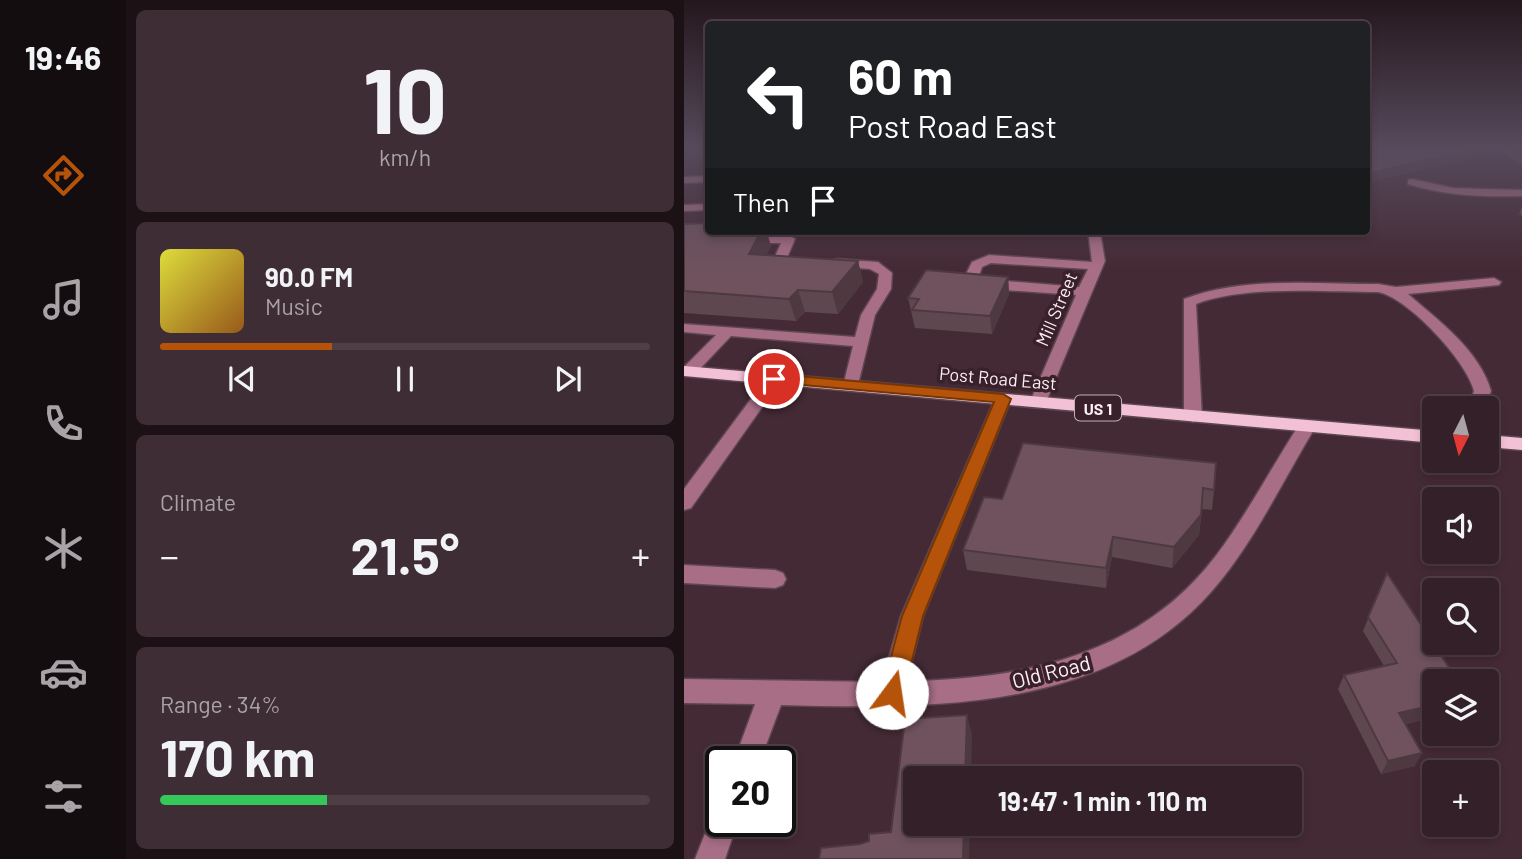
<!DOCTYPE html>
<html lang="en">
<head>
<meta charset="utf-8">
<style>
  :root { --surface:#332028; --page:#3e2d34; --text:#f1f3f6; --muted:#a9a3a8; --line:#4e3e45; --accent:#b45309 }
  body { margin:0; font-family:Barlow,sans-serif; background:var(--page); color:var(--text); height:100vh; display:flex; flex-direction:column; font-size:26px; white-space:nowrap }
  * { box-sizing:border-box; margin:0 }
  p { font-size:23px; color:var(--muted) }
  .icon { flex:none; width:38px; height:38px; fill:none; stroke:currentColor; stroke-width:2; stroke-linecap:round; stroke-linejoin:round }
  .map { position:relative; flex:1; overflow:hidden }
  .panel { display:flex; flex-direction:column; gap:10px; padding:10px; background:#1c1216; width:558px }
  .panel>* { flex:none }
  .hud { position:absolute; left:21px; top:21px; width:665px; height:214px; border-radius:7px; box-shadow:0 4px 10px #0003,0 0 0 2px var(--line); background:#202124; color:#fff; overflow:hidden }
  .needle { width:46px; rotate:186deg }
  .buttons { position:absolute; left:738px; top:396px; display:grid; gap:14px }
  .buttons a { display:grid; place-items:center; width:77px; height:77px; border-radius:7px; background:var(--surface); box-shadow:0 4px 10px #0003,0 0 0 2px var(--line); font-size:35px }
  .speed { position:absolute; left:21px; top:746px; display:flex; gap:14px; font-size:35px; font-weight:700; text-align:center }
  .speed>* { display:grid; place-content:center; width:91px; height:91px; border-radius:50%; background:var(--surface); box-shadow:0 4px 10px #0003,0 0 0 2px var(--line); line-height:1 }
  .speed .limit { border:4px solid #111; border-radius:10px; background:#fff; color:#111 }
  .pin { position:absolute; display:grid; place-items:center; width:60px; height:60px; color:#fff; margin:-30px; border:4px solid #fff; border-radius:50%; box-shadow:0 2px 7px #0007 }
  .me { position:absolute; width:77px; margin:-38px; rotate:14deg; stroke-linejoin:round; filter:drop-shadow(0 0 5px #0008) }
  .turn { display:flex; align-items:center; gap:24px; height:147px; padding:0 28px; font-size:32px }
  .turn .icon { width:91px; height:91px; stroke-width:2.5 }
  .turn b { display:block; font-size:49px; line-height:60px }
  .then { display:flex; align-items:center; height:66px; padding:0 28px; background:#0003; gap:14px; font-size:26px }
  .big { font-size:52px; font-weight:700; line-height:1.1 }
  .panel .widget { flex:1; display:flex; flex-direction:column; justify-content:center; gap:10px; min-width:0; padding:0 24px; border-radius:10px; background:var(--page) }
  .panel .dial { align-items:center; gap:0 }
  .dial b { font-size:91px; line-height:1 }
  .song { display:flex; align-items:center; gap:21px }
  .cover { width:84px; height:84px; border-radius:10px; background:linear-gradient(135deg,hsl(60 70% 55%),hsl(30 70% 35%)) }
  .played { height:7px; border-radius:4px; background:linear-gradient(90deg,var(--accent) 35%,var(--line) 35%) }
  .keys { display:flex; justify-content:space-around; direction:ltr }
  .heat { display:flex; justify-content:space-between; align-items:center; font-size:38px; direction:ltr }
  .charge { height:10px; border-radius:5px; background:linear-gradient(90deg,#34c759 34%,var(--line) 0) }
  .trip { position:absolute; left:219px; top:766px; width:399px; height:70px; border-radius:7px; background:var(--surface); box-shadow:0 4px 10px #0003,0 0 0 2px var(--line); font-weight:700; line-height:70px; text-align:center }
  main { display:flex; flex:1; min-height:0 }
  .dock { display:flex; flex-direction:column; width:126px; justify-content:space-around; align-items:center; background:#140d10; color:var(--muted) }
  .dock .icon { width:49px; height:49px }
  .dock .selected { color:var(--accent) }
  .dock b { font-size:32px; color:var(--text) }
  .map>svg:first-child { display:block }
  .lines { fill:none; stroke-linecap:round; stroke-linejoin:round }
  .minor-casing { stroke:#5e4650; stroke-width:3 }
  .major-casing { stroke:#5e4650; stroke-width:3 }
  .minor { fill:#a86e86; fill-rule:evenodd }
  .major { fill:#f3c1d5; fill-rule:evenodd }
  .wall { fill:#5f4750 }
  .shaded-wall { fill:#4e3941 }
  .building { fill:#6f525d; stroke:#4e3941; stroke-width:2 }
  .route { fill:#b45309; stroke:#753606; stroke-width:2 }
  .labels { text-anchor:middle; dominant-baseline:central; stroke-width:7; stroke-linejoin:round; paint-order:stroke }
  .shield { fill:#39202a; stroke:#c2b1b7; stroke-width:2 }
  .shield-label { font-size:16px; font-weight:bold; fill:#fdeff4 }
  .street-label { font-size:18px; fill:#fdeff4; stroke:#39202a }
  .near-street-label { font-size:21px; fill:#fdeff4; stroke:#39202a }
</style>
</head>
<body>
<main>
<nav class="dock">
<b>19:46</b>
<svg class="icon selected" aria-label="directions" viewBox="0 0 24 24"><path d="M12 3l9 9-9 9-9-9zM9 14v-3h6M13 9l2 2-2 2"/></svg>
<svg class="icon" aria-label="music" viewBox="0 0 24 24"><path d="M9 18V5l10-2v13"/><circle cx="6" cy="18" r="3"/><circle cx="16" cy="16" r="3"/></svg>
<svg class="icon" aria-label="phone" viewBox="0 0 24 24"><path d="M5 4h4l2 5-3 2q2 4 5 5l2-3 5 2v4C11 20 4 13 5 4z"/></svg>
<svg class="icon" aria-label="climate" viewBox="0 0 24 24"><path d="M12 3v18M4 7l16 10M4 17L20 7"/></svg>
<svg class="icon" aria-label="car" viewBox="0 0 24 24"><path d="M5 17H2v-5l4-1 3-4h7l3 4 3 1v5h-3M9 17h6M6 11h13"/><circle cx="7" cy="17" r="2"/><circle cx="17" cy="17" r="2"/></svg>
<svg class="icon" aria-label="filters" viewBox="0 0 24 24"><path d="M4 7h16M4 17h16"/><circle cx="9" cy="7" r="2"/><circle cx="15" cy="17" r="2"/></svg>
</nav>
<section class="panel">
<div class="widget dial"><b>10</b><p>km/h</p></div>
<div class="widget">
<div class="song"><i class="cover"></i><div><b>90.0 FM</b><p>Music</p></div></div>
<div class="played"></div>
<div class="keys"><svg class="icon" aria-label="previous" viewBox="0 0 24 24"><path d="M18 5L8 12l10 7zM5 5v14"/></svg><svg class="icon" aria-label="pause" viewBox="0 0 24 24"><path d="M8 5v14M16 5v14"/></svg><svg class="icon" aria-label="next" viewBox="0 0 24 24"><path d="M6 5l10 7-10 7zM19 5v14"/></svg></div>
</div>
<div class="widget"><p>Climate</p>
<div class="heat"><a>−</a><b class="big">21.5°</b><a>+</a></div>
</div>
<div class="widget"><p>Range · 34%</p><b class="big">170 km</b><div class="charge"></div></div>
</section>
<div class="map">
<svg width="838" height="859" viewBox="0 0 838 859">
  <rect width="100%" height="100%" fill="#442a35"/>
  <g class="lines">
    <defs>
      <g id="minor">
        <polygon points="24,176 24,182 0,183 0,177"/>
        <path d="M728 179 769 188 838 190V196C799 197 762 196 724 184V180Z"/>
        <polygon points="24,204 24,210 0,211 0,205"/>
        <path d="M404 231H416L421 261 362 402 360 406H348L346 402 392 295 305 289 287 285 281 276 288 262 305 255 408 262ZM307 263 404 269 395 287 297 279 295 276 298 267Z"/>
        <polygon points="105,235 111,239 103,258 115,259 115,265 91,264 89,261 97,243 61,243 55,239 61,235"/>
        <polygon points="153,259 194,262 208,273 207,289 191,315 173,389 167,391 159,386 169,346 47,336 11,374 0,375 0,367 32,335 0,332 0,324 171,337 177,315 193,289 195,274 186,269 149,266 149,260"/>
        <path d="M810 278 817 282 815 285 724 294C754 320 796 351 807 391L801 408H784L790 391C783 361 723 297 694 292 641 292 561 285 512 304L518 417 509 422 500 417V299C560 276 631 284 694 284L712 287Z"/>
        <polygon points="90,374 98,379 7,508 0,510 0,489 84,376"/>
        <path d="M319 394 327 399 239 616 223 681C341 679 456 655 531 557 563 515 588 466 617 422L623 420 632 426C599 480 569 545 527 592 421 712 244 709 97 705L76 761H50L71 704 0 703V679L198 682 217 616 311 399Z"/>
        <polygon points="0,565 91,570 99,573 102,579 99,585 91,588 0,583"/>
        <polygon points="37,808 37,821 54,821 41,859 11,859 30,811"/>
      </g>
      <g id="major">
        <polygon points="0,366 751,431 751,443 0,376"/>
        <polygon points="803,435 838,438 838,450 803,447"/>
      </g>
    </defs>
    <use href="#minor" class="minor-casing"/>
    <use href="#major" class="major-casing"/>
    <use href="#minor" class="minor"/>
    <use href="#major" class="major"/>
  </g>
  <g class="wall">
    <polygon points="682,148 838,148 838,166 817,152"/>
    <polygon points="838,206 838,216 835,214"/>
    <polygon points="0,224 24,231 94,231 93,232 83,232 87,246 82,255 174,261 179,282 154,314 121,312 112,321 0,313"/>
    <polygon points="316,231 341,231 316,232"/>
    <polygon points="324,277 325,294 308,334 231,328 224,298"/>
    <polygon points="339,443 530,490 528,510 518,509 515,535 488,568 428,557 422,588 283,570 279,550 318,499"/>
    <polygon points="703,573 751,681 751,717 722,724 731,766 697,774 654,689 660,675 700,666 679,631"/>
  </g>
  <g class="shaded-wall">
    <polygon points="797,148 819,148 817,152 682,183 682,174"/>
    <polygon points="77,231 82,231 87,246 73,275 65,254"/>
    <polygon points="174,261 179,282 154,314 148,292"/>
    <polygon points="324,277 325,294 308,334 306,316"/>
    <polygon points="114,290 121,312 112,321 105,299"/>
    <polygon points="517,515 515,535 488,568 490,547"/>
    <polygon points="429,537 428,557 422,588 422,568"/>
    <polygon points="751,705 751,717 708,727 715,713"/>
    <polygon points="283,715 288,734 287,779 281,779"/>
    <polygon points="738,753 731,766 697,774 704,761"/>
    <polygon points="280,824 286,824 285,859 279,859"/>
  </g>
  <g class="building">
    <polygon points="682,148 797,148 682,174"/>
    <polygon points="829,148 838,148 838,154"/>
    <polygon points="24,223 24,231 77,231 65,254 174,261 148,292 114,290 105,299 0,291 0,224"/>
    <polygon points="242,270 324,277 306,316 228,310 235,299 224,298"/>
    <polygon points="339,443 532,463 530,490 519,488 517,515 490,547 429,537 422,568 279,550 300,497 318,499"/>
    <polygon points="703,573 774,681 751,681 751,705 715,713 738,753 704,761 660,675 713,663 684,617"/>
    <polygon points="283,715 281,779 231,779 231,824 280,824 279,859 135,859 137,848 176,844 185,841 185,834 207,832 221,719"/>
  </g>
  <linearGradient id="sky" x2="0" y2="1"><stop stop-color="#25171d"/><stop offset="0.55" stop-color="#564a5c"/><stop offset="1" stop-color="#564a5c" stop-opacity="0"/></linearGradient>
  <rect width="838" height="268" fill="url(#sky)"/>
  <polygon class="route" points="90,374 319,394 327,399 239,616 220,693 216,700 208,703 200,700 197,693 218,616 310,402 85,382 82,379"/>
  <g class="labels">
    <rect class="shield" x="391" y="395.5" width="46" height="25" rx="5"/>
    <g class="shield-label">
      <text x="414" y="408">US 1</text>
    </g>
    <g class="street-label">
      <text transform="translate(372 309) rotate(-67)">Mill Street</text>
      <text transform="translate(314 378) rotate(5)">Post Road East</text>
    </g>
    <g class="near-street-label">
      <text transform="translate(367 671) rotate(-14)">Old Road</text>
    </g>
  </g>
</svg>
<div class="buttons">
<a><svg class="needle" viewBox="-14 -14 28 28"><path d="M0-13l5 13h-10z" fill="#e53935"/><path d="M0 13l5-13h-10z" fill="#a9a3a8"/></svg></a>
<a><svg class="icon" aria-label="sound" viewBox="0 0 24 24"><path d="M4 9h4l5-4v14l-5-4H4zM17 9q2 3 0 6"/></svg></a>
<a><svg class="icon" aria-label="search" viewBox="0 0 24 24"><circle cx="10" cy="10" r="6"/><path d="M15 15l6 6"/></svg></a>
<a><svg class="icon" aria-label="layers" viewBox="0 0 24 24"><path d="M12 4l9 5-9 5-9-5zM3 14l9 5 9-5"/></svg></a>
<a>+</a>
</div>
<div class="speed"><div class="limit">20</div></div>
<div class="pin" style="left:90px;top:379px;background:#d93025"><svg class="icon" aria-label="arrive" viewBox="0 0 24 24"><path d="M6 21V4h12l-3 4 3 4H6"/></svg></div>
<svg class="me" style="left:208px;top:693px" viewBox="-20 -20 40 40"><circle r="19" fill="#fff"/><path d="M0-13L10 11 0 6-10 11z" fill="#b45309"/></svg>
<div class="trip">19:47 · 1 min · 110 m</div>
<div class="hud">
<div class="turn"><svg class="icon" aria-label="left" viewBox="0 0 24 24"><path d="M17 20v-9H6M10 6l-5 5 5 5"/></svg><div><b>60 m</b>Post Road East</div></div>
<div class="then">Then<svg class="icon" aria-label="arrive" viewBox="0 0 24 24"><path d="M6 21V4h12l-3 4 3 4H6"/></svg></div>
</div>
</div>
</main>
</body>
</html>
